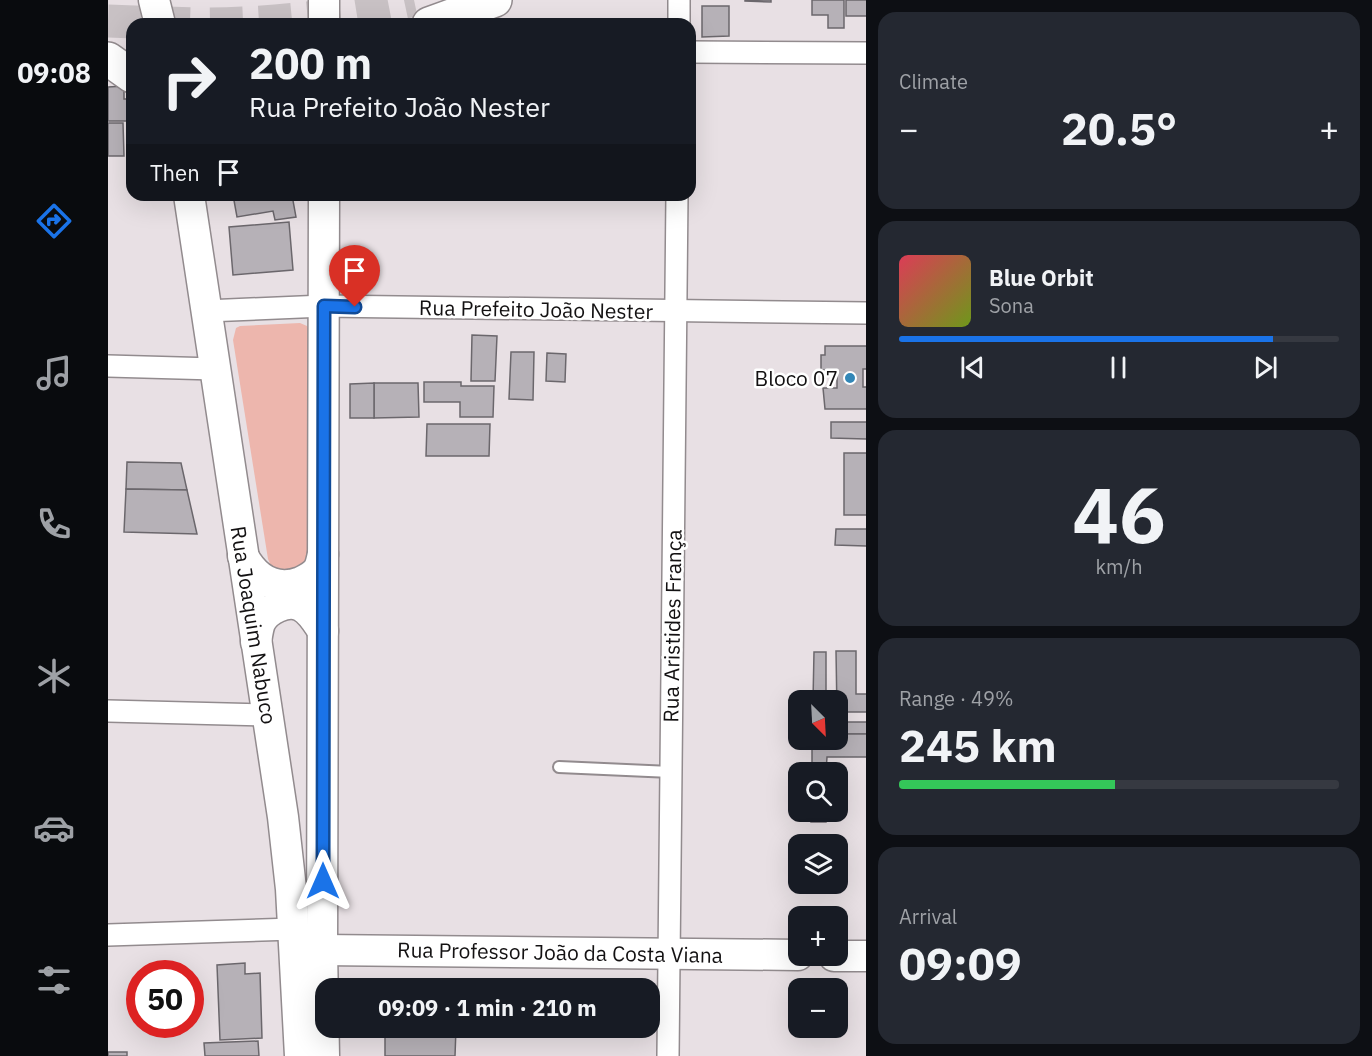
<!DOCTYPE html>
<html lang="en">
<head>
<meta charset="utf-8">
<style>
  :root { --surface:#171b24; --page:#242831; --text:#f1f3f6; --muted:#9ea1a6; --line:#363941; --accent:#1a73e8 }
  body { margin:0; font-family:"IBM Plex Sans",sans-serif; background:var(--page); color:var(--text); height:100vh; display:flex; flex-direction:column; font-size:22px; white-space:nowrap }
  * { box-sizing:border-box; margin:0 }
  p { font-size:20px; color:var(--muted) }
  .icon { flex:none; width:33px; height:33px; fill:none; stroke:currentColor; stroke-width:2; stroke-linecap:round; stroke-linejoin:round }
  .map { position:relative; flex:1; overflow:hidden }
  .side { display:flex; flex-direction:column; gap:12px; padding:12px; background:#0d0f14; width:506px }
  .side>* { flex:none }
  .guide { position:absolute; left:18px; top:18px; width:570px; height:183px; border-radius:18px; box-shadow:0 6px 24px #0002; background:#171b24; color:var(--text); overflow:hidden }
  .needle { width:39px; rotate:156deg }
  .fabs { position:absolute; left:680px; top:690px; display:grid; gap:12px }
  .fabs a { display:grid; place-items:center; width:60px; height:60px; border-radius:12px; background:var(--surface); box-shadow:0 6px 24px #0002; font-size:30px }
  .speed { position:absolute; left:18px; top:960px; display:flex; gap:12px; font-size:30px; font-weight:700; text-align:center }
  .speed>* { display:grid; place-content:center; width:78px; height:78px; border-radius:50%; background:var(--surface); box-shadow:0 6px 24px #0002; line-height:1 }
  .speed .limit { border:9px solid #d22; background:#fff; color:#111 }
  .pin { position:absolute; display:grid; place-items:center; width:51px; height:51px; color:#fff; margin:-62px -26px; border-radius:50% 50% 50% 0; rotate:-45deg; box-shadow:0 0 6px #0007 }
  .pin .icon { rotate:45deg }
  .me { position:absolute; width:66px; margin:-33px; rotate:0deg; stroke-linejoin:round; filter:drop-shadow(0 0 4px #0008) }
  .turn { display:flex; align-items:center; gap:21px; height:126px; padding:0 24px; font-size:27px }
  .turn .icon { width:78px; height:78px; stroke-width:2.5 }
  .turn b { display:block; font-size:42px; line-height:51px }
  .then { display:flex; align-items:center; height:57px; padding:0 24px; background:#0003; gap:12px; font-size:22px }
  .big { font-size:45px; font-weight:700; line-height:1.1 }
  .side .card { flex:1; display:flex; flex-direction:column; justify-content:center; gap:9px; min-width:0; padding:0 21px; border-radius:18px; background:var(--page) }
  .side .dial { align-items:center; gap:0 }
  .dial b { font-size:78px; line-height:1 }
  .song { display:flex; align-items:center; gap:18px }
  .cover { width:72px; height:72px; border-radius:9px; background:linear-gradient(135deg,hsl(350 70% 55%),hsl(80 70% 35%)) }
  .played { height:6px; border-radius:3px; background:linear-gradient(90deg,var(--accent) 85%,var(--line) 85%) }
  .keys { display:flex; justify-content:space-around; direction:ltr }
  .heat { display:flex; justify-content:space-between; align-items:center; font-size:33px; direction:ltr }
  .charge { height:9px; border-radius:4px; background:linear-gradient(90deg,#34c759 49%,var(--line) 0) }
  .trip { position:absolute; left:207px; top:978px; width:345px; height:60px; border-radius:18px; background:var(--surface); box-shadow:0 6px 24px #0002; font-weight:700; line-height:60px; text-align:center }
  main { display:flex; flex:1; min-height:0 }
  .dock { display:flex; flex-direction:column; width:108px; justify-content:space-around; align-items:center; background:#090b0e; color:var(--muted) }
  .dock .icon { width:42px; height:42px }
  .dock .selected { color:var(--accent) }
  .dock b { font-size:27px; color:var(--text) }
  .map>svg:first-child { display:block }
  .green { fill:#edb6ad }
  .building { fill:#b6b1b7; stroke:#6b676c; stroke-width:1.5 }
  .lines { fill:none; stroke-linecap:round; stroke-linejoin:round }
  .primary-tunnel { stroke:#c8c1c4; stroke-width:33; stroke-dasharray:33 16; stroke-linecap:butt }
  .lane-casing { stroke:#928b8e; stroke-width:14 }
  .street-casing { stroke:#928b8e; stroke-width:24 }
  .secondary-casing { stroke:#928b8e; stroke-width:33 }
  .primary-casing { stroke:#928b8e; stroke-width:36 }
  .lane { stroke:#fff; stroke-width:10 }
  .street { stroke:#fff; stroke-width:21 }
  .secondary { stroke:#fff; stroke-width:30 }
  .primary { stroke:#fff; stroke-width:33 }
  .route-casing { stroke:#114b97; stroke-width:15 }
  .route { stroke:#1a73e8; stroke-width:10 }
  .poi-dot { fill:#3387b7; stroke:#fff; stroke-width:2 }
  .labels { text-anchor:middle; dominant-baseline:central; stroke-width:5; stroke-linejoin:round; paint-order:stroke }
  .street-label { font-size:21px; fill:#131112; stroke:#fff }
  .poi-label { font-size:21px; fill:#131112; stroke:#fff; text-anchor:end }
</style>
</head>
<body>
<main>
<nav class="dock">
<b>09:08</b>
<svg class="icon selected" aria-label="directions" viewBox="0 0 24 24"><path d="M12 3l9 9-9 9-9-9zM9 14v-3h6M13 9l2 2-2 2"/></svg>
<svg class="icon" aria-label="music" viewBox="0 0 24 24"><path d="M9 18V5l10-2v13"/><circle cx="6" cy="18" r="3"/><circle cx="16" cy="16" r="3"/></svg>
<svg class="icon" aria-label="phone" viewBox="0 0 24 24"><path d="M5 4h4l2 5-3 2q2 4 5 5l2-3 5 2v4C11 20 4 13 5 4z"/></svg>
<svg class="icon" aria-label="climate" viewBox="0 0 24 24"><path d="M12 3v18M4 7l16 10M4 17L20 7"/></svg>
<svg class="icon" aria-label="car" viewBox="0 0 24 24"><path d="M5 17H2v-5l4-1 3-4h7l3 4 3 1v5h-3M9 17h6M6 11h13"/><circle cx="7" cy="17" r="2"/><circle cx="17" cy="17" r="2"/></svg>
<svg class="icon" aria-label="filters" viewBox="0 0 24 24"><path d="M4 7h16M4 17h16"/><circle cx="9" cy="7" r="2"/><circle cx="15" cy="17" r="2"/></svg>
</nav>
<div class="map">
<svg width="759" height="1056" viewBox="0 0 759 1056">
  <rect width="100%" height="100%" fill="#e8e0e4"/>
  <polygon class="green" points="192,323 199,326 203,335 200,555 199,563 183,576 163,566 160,559 125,340 128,328 132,326"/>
  <g class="building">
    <polygon points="637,0 663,0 663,2 637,1"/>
    <polygon points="704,0 736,0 736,28 720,28 720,15 704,15"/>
    <rect x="738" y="0" width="21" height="16"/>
    <polygon points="594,6 621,6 621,36 594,37"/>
    <polygon points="16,86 16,99 24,99 24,121 0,121 0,87"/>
    <polygon points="0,123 15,123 16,156 0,156"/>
    <polygon points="125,195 171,195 171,197 184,195 188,217 167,220 165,211 129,217"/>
    <polygon points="181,222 185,270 125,275 121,227"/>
    <polygon points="364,335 389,336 387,381 363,381"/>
    <polygon points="717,346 759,346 759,369 755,369 755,387 759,387 759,409 717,409 715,388 729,388 729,370 713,370 713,355 717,355"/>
    <polygon points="403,352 426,352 425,400 401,399"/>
    <polygon points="439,353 458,354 457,382 438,381"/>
    <polygon points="316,382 353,382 353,386 386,386 385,417 352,417 352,402 316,402"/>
    <polygon points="266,383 310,383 311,417 266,418"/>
    <polygon points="266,383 266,418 242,418 242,384"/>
    <polygon points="723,422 759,422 759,439 723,438"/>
    <polygon points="319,424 382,424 381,456 318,456"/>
    <rect x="736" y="453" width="23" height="62"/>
    <polygon points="19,462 73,463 79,490 18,489"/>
    <polygon points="18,489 79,490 89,534 16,532"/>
    <polygon points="728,529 759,529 759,546 727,545"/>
    <polygon points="728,651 748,651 748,694 759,694 759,712 729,712"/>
    <polygon points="706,652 718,652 718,700 705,700"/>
    <rect x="729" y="722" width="30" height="12"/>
    <polygon points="729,734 759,734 759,757 719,757 718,772 704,772 704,740 729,740"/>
    <rect x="703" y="812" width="15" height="10"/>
    <polygon points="137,963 137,974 152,973 154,1038 112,1040 109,965"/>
    <polygon points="277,1028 348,1028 347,1056 277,1056"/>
    <polygon points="150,1041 151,1056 97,1056 96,1043"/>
    <rect x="0" y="1052" width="19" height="4"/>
  </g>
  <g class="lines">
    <g class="primary-tunnel">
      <polyline points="0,21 86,24"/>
      <path d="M102 24C172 23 238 15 306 0"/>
    </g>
    <defs>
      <polyline id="lane" points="451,767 563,772"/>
      <g id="street">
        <polyline points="571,24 571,0"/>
        <polyline points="582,52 759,53"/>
        <polyline points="98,311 216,306 759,313"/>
        <polyline points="0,366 107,369"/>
        <polyline points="0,711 159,715"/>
        <polyline points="0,935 185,929"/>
        <polyline points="560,1056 569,195"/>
      </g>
      <g id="secondary">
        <polyline points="46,0 52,24"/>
        <polyline points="216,0 216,24"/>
        <polyline points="81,195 175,817 183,889 192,1056"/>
        <polyline points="216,195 214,950 216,1056"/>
        <path d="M135 556C147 578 167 592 193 582 199 579 208 574 211 568 213 564 214 558 215 554"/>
        <path d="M148 642C149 636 150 628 152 623 158 610 179 599 193 606 203 611 209 622 215 631"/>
        <polyline points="214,950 690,955"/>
        <polyline points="726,956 759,956"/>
      </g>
      <g id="primary">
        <polyline points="321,24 387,0"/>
        <polyline points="0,59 24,76"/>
      </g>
    </defs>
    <use href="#lane" class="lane-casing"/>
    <use href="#street" class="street-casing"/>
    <use href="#secondary" class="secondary-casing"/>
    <use href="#primary" class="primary-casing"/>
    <use href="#lane" class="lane"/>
    <use href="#street" class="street"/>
    <use href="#secondary" class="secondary"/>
    <use href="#primary" class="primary"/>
  </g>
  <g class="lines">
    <defs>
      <polyline id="route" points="215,881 216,306 247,307"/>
    </defs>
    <use href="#route" class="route-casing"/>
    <use href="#route" class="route"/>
  </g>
  <circle class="poi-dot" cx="742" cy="378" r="6"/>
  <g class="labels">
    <g class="street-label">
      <text transform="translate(428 309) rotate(1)">Rua Prefeito João Nester</text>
      <text transform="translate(146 625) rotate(81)">Rua Joaquim Nabuco</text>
      <text transform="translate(564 626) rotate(-89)">Rua Aristides França</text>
      <text transform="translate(452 952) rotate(1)">Rua Professor João da Costa Viana</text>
    </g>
    <g class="poi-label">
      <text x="730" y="378">Bloco 07</text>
    </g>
  </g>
</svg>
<div class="fabs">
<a><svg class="needle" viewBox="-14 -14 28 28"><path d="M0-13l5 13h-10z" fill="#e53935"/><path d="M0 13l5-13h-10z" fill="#9ea1a6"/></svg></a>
<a><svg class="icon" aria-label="search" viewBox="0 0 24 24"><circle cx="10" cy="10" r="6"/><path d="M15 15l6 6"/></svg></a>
<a><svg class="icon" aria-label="layers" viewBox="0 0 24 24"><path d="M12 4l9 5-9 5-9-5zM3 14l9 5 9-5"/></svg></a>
<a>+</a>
<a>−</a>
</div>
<div class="speed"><div class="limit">50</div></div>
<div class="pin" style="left:247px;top:307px;background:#d93025"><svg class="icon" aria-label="arrive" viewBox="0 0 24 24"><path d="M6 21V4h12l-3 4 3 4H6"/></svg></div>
<svg class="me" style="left:215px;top:881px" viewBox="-20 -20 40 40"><path d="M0-17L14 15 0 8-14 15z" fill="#1a73e8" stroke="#fff" stroke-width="4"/></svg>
<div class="trip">09:09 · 1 min · 210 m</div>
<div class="guide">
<div class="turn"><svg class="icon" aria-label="right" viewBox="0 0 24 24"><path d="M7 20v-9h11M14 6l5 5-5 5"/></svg><div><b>200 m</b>Rua Prefeito João Nester</div></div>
<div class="then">Then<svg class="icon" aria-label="arrive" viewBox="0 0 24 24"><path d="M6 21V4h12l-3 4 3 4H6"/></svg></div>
</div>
</div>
<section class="side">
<div class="card"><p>Climate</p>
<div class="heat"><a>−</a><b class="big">20.5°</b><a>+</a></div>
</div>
<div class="card">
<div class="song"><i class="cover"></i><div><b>Blue Orbit</b><p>Sona</p></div></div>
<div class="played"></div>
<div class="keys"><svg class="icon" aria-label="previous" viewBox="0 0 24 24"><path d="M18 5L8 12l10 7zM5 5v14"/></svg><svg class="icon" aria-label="pause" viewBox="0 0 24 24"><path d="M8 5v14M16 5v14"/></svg><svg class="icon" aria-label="next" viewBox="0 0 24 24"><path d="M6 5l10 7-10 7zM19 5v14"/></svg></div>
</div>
<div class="card dial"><b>46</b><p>km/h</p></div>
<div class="card"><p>Range · 49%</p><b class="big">245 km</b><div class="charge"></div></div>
<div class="card"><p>Arrival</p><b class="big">09:09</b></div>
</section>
</main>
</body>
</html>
